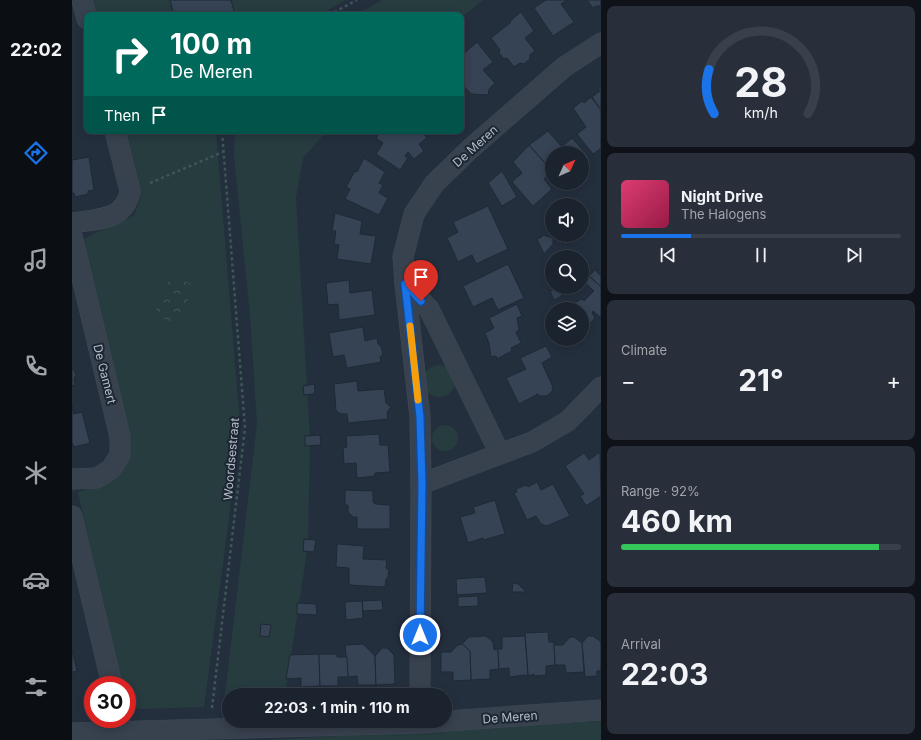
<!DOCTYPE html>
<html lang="en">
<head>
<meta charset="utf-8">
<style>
  :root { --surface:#1b232e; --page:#282f3a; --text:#f1f3f6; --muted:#a0a4aa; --line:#39404a; --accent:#1a73e8 }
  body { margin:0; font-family:Inter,sans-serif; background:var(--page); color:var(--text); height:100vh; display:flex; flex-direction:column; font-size:15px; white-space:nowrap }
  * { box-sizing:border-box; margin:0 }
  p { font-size:13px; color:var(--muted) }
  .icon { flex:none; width:22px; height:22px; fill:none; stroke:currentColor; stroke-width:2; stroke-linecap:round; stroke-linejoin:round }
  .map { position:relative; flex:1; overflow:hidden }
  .drawer { display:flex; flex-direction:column; gap:6px; padding:6px; background:#0f1319; width:320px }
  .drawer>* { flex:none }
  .hud { position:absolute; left:12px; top:12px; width:380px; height:122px; border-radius:8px; box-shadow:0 2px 10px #0003,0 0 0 1px var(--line); background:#00695c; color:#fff; overflow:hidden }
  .needle { width:26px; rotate:45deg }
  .buttons { position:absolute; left:473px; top:146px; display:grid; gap:8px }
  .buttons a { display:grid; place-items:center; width:44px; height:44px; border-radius:50%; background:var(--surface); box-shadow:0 2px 10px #0003,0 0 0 1px var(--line); font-size:20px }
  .speed { position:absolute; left:12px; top:676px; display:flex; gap:8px; font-size:20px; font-weight:700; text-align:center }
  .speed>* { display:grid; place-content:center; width:52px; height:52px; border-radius:50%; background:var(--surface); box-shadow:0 2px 10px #0003,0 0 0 1px var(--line); line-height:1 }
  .speed .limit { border:6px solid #d22; background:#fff; color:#111 }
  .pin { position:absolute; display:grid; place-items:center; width:34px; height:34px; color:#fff; margin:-41px -17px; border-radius:50% 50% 50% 0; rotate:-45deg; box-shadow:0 0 4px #0007 }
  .pin .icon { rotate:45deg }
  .me { position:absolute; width:44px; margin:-22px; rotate:0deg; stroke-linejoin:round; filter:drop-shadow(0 0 3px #0008) }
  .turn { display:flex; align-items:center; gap:14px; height:84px; padding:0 20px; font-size:18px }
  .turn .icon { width:52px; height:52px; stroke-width:2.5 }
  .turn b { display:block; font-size:28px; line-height:34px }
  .then { display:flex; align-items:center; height:38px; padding:0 20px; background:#0003; gap:8px; font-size:15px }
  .big { font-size:30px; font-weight:700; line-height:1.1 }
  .drawer .widget { flex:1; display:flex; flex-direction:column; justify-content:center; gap:6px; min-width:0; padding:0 14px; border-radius:8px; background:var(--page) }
  .drawer .dial { align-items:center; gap:0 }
  .dial svg { height:104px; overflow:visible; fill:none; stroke:var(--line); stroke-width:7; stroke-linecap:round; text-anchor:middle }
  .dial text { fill:var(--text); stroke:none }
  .song { display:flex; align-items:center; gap:12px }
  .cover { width:48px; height:48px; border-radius:6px; background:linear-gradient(135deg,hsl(340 70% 55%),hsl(340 70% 35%)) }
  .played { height:4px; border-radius:2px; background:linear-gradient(90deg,var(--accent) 25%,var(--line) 25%) }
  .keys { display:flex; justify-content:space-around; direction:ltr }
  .heat { display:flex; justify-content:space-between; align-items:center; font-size:22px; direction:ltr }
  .charge { height:6px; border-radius:3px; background:linear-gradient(90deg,#34c759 92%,var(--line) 0) }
  .trip { position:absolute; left:150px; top:688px; width:230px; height:40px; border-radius:20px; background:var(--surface); box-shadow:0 2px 10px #0003,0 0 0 1px var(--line); font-weight:700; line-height:40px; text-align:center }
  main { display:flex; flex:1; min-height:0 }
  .tab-bar { display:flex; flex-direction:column; width:72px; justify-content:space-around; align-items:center; background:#0b0e12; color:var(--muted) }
  .tab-bar .icon { width:28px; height:28px }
  .tab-bar .active { color:var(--accent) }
  .tab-bar b { font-size:18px; color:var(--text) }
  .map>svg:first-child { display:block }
  .grass { fill:#263c3f }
  .forest { fill:url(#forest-crowns) }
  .building { fill:#364354; stroke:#1f2835 }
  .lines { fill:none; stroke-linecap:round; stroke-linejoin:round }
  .minor-casing { stroke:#414a57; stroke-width:21 }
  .path { stroke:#3f5557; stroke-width:2.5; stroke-dasharray:3 3; stroke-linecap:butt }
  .minor { stroke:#38414e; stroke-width:20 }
  .route-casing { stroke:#114b97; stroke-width:10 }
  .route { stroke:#1a73e8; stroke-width:7 }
  .slow { stroke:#f59e0b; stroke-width:7 }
  .labels { text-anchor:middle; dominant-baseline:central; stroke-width:4; stroke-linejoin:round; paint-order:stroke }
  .street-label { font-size:12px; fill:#b4bcc9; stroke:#1d2633 }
</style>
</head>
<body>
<main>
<nav class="tab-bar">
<b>22:02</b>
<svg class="icon active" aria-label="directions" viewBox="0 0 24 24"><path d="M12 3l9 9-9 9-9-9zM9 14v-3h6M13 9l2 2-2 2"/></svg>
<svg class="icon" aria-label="music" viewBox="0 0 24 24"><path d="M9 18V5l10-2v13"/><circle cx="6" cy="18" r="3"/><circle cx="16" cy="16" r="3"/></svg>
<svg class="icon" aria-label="phone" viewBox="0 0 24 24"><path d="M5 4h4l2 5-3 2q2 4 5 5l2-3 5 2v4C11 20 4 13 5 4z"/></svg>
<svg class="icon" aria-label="climate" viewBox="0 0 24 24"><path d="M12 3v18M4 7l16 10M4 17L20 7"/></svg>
<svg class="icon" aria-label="car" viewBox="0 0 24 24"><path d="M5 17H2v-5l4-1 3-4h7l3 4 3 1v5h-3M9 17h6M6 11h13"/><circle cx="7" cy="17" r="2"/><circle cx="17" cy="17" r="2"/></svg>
<svg class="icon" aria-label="filters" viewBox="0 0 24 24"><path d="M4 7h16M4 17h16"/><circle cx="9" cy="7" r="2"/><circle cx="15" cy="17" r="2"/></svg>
</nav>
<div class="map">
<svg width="529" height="740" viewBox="0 0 529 740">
  <defs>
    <pattern id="forest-crowns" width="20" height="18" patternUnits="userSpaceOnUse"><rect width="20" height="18" fill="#263c3f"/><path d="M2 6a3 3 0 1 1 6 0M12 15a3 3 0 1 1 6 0" fill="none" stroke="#435659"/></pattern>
  </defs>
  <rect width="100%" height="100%" fill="#242f3e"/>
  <g class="grass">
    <polygon points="20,0 273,0 247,15 24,15"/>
    <polygon points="310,0 411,0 389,18 389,15 283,15"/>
    <polygon points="52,131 144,131 168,424 158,510 132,707 69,709 60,707 55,701 55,685 49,685 6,492 29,485 50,470 58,448 52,409 12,263 12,239 45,222 62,216 68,199"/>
    <polygon points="163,131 255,131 231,158 224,198 238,438 236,545 213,695 157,695 157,720 150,720 185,424 178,315 162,155"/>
    <circle cx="367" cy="381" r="16"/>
    <circle cx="373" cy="438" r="13"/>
    <polygon points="529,721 529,740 194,740"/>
  </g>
  <polygon class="forest" points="99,275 122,285 106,325 82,315"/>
  <g class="building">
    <polygon points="98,0 159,0 163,15 102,15"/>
    <polygon points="474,0 495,0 489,4 502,22 481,36 462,8"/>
    <polygon points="515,0 529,0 529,6 524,6 521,8"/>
    <polygon points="449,12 462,31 453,38 463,51 458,55 458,59 452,64 448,63 442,67 435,58 432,59 427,53 428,50 419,38 439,22 438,21"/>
    <polygon points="405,42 421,62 411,70 423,83 417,89 416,95 399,94 389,83 389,68 392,66 389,62 389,56"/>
    <polygon points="529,87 529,110 520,97 528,91 526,89"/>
    <polygon points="519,97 529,110 529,148 521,154 505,134 514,127 501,108 510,101 512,103"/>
    <polygon points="309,131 349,131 355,138 347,144 352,151 342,159 336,152 333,156 336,158 328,170 304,154 311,143 304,138"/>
    <polygon points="476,131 490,147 500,138 517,157 510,164 510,153 480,153 480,171 457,145"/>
    <polygon points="457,145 480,171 472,179 480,189 461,206 440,182 450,173 441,162"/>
    <polygon points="17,157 22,190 16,191 16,194 3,197 2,193 0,193 0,160"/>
    <polygon points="292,158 313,172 307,183 311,185 307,193 316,198 307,215 273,199 278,189 274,187 283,171 285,172"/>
    <polygon points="430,171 445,197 430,206 416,183"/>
    <polygon points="416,206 436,249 404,264 400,255 386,262 375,238 386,232 381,222"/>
    <polygon points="263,213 290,221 288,234 304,236 299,264 265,259 267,245 262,244 264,231 260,231"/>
    <polygon points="471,235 481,238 481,244 472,254 465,239 470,237"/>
    <polygon points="492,235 498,235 501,240 493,245 488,238"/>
    <polygon points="436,264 452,298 426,310 420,298 401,307 391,286"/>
    <polygon points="523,270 529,276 529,287 517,276"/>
    <polygon points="517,276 529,287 529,318 521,311 520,313 523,318 514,327 510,323 510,309 504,309 501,303 510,299 512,301 522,291 512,282"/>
    <polygon points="277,280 278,293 300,290 303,315 267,320 266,304 256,305 254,283"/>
    <polygon points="486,288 490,296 482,300 478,291"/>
    <polygon points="445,304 450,316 445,318 447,330 444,332 449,343 439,348 440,351 425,359 424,356 419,357 417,343 413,333 422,328 417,318"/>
    <polygon points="291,327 293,341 305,338 306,344 309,346 311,354 308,357 309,362 275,368 272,355 261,357 257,333"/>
    <polygon points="474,346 480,357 470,363 481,387 480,388 481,390 475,396 467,396 466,394 447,404 434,378 454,369 448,358"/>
    <polygon points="0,368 2,370 4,375 2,378 3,385 0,386"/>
    <polygon points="285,381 286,391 312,389 314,403 319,407 315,412 316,419 276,423 275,414 269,414 264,411 262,384"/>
    <polygon points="242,384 243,391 241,394 232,395 231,386"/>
    <polygon points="0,405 2,414 10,412 18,443 2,447 1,444 0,444"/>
    <polygon points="307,434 308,445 316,445 318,472 303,473 303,476 285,478 284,463 272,464 271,448 275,447 274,436"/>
    <polygon points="248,435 249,445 233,446 233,436"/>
    <polygon points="528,452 529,496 514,506 508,496 512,494 493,466 512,453 517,460"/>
    <polygon points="465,482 469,490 481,484 498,516 475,526 469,524 464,516 455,520 442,493 445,492 444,489 454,485 456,487"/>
    <polygon points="273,490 301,491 301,502 303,504 318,505 318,529 285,529 285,517 281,517 276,512 276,505 273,505"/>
    <polygon points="423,500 433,534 411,540 411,538 396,543 388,517 403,513 401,507"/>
    <polygon points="232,539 244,540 242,552 231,551"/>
    <polygon points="265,544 292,546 291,559 315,560 314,568 317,570 316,577 314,579 313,587 277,585 277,568 264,567"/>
    <polygon points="413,577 415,593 385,595 384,579"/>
    <polygon points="441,583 446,584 454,592 440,592"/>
    <polygon points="406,596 406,606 386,607 386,597"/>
    <polygon points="310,600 311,610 291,611 290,601"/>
    <polygon points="290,601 291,618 274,620 273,602"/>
    <polygon points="225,603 244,604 245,615 225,614"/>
    <polygon points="189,624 199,625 197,637 188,636"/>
    <polygon points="476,632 477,642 482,642 483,665 474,666 474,675 462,676 462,674 456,676 453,633"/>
    <polygon points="414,636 421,642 422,650 426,649 427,669 418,670 418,679 399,680 398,651 390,644 397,637"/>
    <polygon points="453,636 456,676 454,675 437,677 437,668 427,669 426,649 430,649 430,637"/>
    <polygon points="516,636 521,636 529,642 529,671 525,671 525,676 513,677 510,643"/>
    <polygon points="498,637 502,637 510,643 512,672 494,673 493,665 483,665 482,645 491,645"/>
    <polygon points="291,644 303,656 304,685 286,685 285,676 276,677 273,645"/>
    <polygon points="390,644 398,651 399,680 381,681 381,672 369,672 369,652 379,652 386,645"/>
    <polygon points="310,648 315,648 322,655 323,684 304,685 303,656"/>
    <polygon points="0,650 5,671 1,672 1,678 0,678"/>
    <polygon points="247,654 248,686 229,687 229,678 214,679 218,655"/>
    <polygon points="247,654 265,654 265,657 275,657 276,677 266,677 266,686 248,686"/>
  </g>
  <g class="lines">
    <defs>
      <g id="minor">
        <polyline points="10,0 15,19"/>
        <path d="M0 223C24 219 53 221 58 191L43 131"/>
        <polyline points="0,236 48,437 48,455 39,469 25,478 0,479"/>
        <polyline points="333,284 357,309 428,454"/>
        <polyline points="349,484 460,442 496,421 529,387"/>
        <polyline points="0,516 40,685"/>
        <polyline points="348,695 349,484 348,417 333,284 331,257 342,214 362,184 398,149 492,67 529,43"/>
        <polyline points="0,733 347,723 529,710"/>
      </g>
    </defs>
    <use href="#minor" class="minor-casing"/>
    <g class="path">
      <polyline points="257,15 285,0"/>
      <polyline points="78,183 151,152"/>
      <polyline points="140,708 173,428 150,131"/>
    </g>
    <use href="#minor" class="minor"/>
  </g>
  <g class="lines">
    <defs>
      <polyline id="route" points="348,635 350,484 348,417 333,284 349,301"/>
    </defs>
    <use href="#route" class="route-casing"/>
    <use href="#route" class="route"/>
    <polyline class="slow" points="338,326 346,400"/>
  </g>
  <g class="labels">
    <g class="street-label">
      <text transform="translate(403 146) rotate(-42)">De Meren</text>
      <text transform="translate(33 374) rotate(76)">De Gamert</text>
      <text transform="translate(159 459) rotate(-85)">Woordsestraat</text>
      <text transform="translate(438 717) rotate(-4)">De Meren</text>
    </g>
  </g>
</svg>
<div class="buttons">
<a><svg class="needle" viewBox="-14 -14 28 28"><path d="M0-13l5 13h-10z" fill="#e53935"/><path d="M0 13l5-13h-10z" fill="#a0a4aa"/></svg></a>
<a><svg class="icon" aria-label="sound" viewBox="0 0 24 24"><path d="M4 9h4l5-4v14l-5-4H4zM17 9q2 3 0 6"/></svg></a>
<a><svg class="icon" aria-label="search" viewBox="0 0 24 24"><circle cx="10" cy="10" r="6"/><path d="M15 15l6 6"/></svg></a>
<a><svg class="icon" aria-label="layers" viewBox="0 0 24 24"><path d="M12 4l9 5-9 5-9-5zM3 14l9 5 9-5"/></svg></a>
</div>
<div class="speed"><div class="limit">30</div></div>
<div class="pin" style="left:349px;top:301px;background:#d93025"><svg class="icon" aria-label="arrive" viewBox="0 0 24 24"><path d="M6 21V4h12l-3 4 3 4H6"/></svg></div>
<svg class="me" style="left:348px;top:635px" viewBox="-20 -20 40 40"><circle r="17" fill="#1a73e8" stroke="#fff" stroke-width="3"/><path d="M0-11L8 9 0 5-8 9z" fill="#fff"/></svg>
<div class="trip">22:03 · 1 min · 110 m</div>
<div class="hud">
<div class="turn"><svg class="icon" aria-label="right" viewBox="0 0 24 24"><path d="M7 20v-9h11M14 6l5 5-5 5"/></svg><div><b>100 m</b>De Meren</div></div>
<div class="then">Then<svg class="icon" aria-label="arrive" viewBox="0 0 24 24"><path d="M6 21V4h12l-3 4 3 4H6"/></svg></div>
</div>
</div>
<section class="drawer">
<div class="widget dial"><svg viewBox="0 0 100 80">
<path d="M14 69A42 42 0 1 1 86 69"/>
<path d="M14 69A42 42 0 0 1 10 35" stroke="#1a73e8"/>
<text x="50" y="56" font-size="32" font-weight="700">28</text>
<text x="50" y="72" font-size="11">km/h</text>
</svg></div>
<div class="widget">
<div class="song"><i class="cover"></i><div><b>Night Drive</b><p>The Halogens</p></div></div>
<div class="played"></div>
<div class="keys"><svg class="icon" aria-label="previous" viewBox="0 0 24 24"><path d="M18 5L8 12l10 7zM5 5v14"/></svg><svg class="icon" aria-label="pause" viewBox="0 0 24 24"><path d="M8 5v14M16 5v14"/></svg><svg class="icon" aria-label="next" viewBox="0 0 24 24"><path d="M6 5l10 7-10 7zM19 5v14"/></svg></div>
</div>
<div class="widget"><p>Climate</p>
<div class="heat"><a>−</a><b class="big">21°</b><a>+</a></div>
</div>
<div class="widget"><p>Range · 92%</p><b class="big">460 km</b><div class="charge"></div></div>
<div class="widget"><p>Arrival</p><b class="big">22:03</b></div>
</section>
</main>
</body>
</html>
